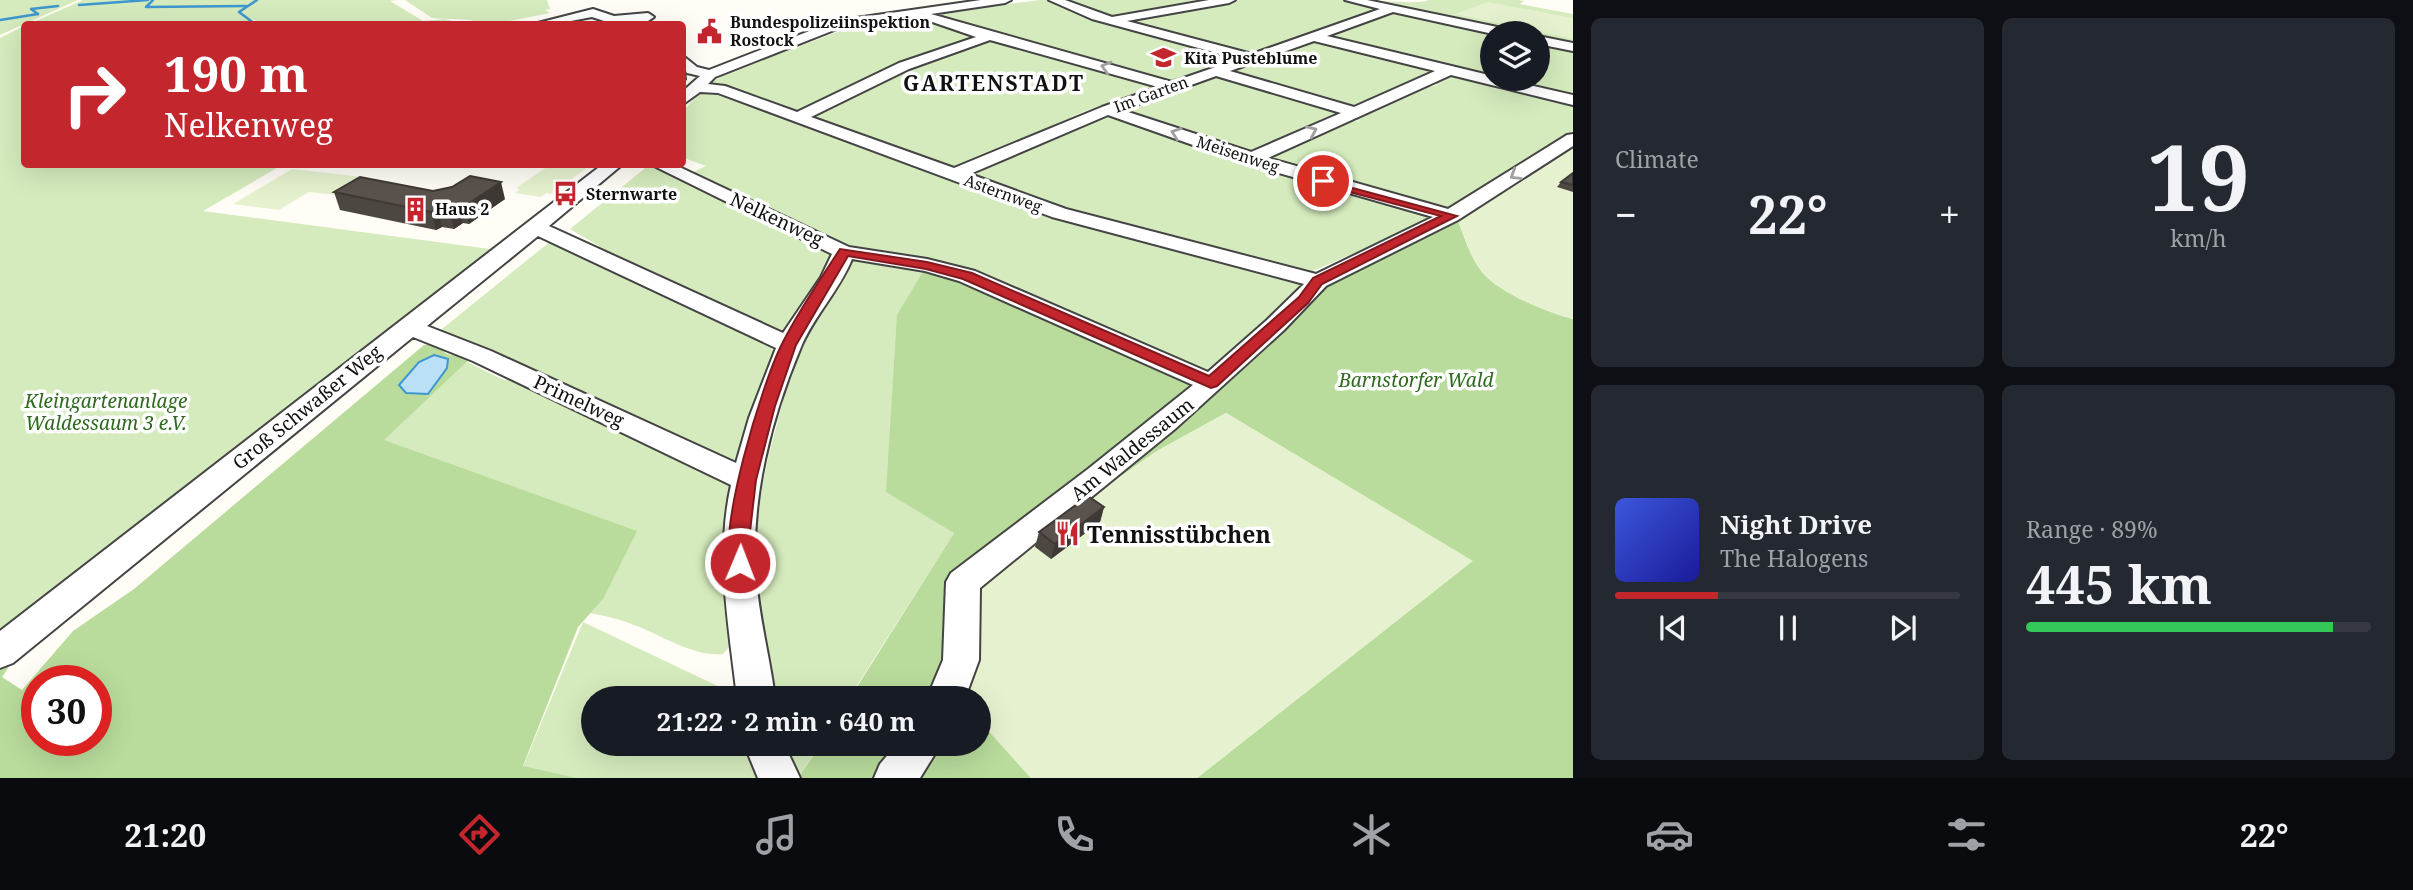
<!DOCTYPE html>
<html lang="en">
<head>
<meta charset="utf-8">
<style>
  :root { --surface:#171b24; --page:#242831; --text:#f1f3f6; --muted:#9ea1a6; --line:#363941; --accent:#c4262e }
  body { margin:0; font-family:"Noto Serif",serif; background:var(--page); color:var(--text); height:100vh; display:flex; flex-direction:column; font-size:26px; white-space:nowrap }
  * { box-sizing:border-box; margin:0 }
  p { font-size:23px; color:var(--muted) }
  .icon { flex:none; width:38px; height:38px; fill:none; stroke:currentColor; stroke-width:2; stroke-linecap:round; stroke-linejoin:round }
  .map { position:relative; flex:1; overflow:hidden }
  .drawer { display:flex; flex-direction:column; gap:18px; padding:18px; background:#0d0f14; width:840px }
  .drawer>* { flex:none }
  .banner { position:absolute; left:21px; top:21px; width:665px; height:147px; border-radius:7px; box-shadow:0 7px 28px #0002; background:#c4262e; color:#fff; overflow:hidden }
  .controls { position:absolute; left:1480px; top:21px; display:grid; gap:14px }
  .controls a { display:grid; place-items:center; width:70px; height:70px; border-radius:50%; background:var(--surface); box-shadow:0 7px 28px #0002; font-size:35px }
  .speed { position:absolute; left:21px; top:665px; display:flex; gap:14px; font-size:35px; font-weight:700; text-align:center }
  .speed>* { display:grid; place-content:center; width:91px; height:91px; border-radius:50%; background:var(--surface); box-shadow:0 7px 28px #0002; line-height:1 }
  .speed .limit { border:10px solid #d22; background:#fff; color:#111 }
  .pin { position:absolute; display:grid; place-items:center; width:60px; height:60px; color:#fff; margin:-30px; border:4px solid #fff; border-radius:50%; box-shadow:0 2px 7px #0007 }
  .me { position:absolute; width:77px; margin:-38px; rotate:1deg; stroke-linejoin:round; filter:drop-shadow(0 0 5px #0008) }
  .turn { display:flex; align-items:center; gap:24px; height:147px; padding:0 28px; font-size:32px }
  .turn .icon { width:91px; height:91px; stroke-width:2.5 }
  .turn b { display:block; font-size:49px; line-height:60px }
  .big { font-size:52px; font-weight:700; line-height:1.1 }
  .drawer .tile { flex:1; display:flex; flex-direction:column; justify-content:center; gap:10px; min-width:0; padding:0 24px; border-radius:10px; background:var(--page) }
  .drawer .dial { align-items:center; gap:0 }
  .dial b { font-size:91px; line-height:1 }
  .song { display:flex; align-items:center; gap:21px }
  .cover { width:84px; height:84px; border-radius:10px; background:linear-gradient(135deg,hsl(230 70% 55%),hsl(240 70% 35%)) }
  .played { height:7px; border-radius:4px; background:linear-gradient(90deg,var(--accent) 30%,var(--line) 30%) }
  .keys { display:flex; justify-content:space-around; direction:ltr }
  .heat { display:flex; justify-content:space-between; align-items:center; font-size:38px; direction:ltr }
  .charge { height:10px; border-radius:5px; background:linear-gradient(90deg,#34c759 89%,var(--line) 0) }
  .drawer .tiles { flex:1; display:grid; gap:18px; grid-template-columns:repeat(2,1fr) }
  .trip { position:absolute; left:581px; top:686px; width:410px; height:70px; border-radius:35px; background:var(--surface); box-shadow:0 7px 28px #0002; font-weight:700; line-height:70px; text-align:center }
  .menu { display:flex; height:112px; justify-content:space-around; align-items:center; background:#090b0e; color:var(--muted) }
  .menu .icon { width:49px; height:49px }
  .menu .current { color:var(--accent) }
  .menu b { font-size:32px; color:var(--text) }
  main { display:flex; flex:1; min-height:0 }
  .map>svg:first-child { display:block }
  .green { fill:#d5ebbd }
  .forest { fill:#b9dc9c; fill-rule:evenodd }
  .pitch { fill:#e6f2cf }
  .water { fill:#b9e0f7; stroke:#3f96cf; stroke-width:2 }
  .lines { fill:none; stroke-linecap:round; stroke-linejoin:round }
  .stream { stroke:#3f96cf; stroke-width:2.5 }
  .minor-casing { stroke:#444; stroke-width:4 }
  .minor { fill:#fff; fill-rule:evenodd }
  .wall { fill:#4d4742 }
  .shaded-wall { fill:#3f3936 }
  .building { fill:#5a524d; stroke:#3f3936; stroke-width:2 }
  .oneway { stroke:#a0a0a0 }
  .route { fill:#c4262e; stroke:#7f191e; stroke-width:2 }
  .labels { text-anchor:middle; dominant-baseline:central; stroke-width:7; stroke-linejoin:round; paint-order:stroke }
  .far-poi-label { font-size:16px; font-weight:bold; fill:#111; stroke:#fff; text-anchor:start }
  .far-street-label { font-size:16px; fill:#111; stroke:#fff }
  .street-label { font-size:19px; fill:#111; stroke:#fff }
  .park-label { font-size:19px; font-style:italic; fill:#2f6b1f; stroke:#fff }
  .far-district-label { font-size:21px; font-weight:bold; letter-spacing:2px; fill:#111; stroke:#fff }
  .near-poi-label { font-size:23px; font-weight:bold; fill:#111; stroke:#fff; text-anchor:start }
</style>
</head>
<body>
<main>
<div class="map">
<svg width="1573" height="778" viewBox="0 0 1573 778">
  <rect width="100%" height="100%" fill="#fffdf5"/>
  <g class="green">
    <polygon points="0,0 78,0 0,35"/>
    <polygon points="83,0 398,0 390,1 423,21 445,19 455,22 451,24 264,24 251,19 255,24 29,24"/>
    <polygon points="405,0 547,0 550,9 545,10 550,13 494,24 471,24 475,23 471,20 432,18"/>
    <polygon points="1040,0 1051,0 1240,56 1166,83 932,14"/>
    <polygon points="1060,0 1220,0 1115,17 1106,17"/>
    <polygon points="1239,0 1342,0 1384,9 1246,55 1123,22 1141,15"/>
    <path d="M1364 0C1380 0 1416 5 1429 0H1519L1524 1 1520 4 1573 14V44L1538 37V33H1521Z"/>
    <polygon points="1393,11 1493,33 1493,78 1324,37"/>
    <polygon points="914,17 978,38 799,114 707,86 723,75 856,25"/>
    <polygon points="24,26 24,164 282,165 203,211 490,249 491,252 24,611 24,615 0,638 0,38"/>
    <polygon points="989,39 1160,85 1085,111 960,167 946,168 807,116 898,72"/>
    <polygon points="1315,39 1444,70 1346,108 1224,72"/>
    <polygon points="1538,42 1573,49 1573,99 1495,79 1538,79"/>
    <polygon points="1450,72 1496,85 1493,88 1510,92 1518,88 1573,102 1573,131 1446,208 1426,208 1257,158 1300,139 1306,141 1318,136 1311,133 1344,119 1361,122 1349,117 1413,90 1438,85 1427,81"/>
    <polygon points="1220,73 1346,109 1319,120 1325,123 1313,128 1306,126 1283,136 1289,139 1249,156 1117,111"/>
    <polygon points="709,89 1056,216 1294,281 1306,287 1285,309 1279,308 1209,378 884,252 854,249 830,240 833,237 689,174 706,166 687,159 683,160 683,111 699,94"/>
    <polygon points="1110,113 1434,217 1418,226 1310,272 1192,242 1178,236 1173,239 1062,209 966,176"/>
    <polygon points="649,165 762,217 833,255 790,331 780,333 597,249 599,246 570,229"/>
    <polygon points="552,240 768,343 775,354 739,461 732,462 437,333"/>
    <polygon points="854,258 926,268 954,533 849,698 769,698 751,615 751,544 767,462 790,374 806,333"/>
    <path d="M467 362 504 380H514L683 462 712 472 737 488 732 631 730 646 723 654C693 657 662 635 634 625 620 619 605 616 590 613L603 599 383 440Z"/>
    <polygon points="583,622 743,698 593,698 593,744 753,744 761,778 577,778 523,767"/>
    <polygon points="783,744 820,744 798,778 793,778"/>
  </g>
  <g class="forest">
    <path d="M1457 218C1464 236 1470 257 1482 272 1499 293 1547 312 1573 319V778H1197L1472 561 1226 413 1157 451 1094 495 975 593 968 698H850L954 533 886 492 897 315 927 265 1211 383 1318 281Z"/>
    <path d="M433 344 447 354 470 359 384 440 637 531 603 599 578 627 523 766 577 778H0V669L19 652 2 677 22 690 73 631 134 589 424 345ZM37 681H96V740H37Z"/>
    <polygon points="978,719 1031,778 798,778 821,744 978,744"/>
  </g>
  <g class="pitch">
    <polygon points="1488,2 1573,18 1573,39 1455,14"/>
    <path d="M1573 148V319C1547 312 1499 293 1482 272 1470 257 1464 236 1457 218L1514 186Z"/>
    <polygon points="550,165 591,165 551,194 546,193 541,197 515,193 520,189 516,188"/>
    <polygon points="292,169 363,177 336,195 309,192 279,210 233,204"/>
    <polygon points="1226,413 1473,561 1197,778 1031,778 978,719 978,698 968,698 975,593 1094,495 1157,451"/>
  </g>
  <polygon class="water" points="434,355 448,359 447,368 428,394 406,393 399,385 419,362"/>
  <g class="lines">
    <g class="stream">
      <polyline points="153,0 146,7 246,6"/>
      <polyline points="79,5 148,0"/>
      <polyline points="38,14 31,9 58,6"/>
      <polyline points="0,20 38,14"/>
      <polyline points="255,24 239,12 257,0"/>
    </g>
    <defs>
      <g id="minor">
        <path d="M981 0H1011L1005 3 931 14 1172 82 1239 59 1092 19 1049 0H1065L1112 17 1209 0H1235L1229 3 1127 21 1252 54 1380 9 1345 0H1367L1507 29 1513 33 1493 34 1393 12 1327 36 1493 76V79H1503L1573 95V105L1451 75 1268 158 1448 209 1567 135 1573 134V146L1458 220 1326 286 1284 330 1175 429 980 588 979 660 965 698H927L943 660 946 582 951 573 1088 469 1193 385 959 281 925 271 852 259C839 291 814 316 801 347 771 418 750 500 756 577 759 618 770 658 775 698H737C729 626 715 557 731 485L473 361 413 337 13 663 0 668V631L603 164H623L549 226 783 333 821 277 832 254 650 164H673L849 247 927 259 975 271 1208 372 1267 320 1304 284 1052 217 718 93 700 92 682 105V92L700 76 687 73 682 68V55L697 67 709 70 835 21ZM915 16 976 37 899 63 797 112 725 86 708 84 715 77 842 27ZM990 40 1158 87 1102 107 954 168 811 117 909 69ZM1314 41 1435 71 1354 107 1230 71ZM1216 76 1341 113 1251 152 1122 110ZM1108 115 1244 163 1433 217 1316 274 1066 209 970 174ZM538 236 776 348 749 418 736 463 491 351 427 326Z"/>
        <polygon points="593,9 614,16 648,13 654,17 648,21 613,24 592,17 555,24 534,24"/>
        <polygon points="1538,36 1573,43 1573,51 1538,44"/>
        <polygon points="744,744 784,744 800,778 758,778"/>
        <polygon points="897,744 941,744 920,778 874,778 880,764"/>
      </g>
    </defs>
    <use href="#minor" class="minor-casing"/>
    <use href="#minor" class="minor"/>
  </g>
  <g class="wall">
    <polygon points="1573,173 1573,192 1557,187 1561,182"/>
    <polygon points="433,191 505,199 469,224 463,223 454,229 442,227 436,230 340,210 334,192"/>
    <polygon points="1104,507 1100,522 1051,559 1035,547 1039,532"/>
  </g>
  <g class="shaded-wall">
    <polygon points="686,70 687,80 682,83 682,73"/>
    <polygon points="501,182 505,199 469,224 465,206"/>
    <polygon points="458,205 463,223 454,229 449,211"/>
    <polygon points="437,209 442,227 436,230 431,212"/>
    <polygon points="1104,507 1100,522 1051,559 1055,544"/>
  </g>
  <g class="building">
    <polygon points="1573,173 1573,185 1561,182"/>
    <polygon points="470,176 501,182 465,206 458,205 449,211 437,209 431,212 334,192 360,177 433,191 452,187"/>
    <polygon points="1088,496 1104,507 1055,544 1039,532"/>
  </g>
  <defs><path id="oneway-chevron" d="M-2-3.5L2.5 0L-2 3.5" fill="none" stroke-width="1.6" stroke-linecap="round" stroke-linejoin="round" transform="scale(1.75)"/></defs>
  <g class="oneway">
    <use href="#oneway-chevron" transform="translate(1106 67) rotate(-164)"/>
    <use href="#oneway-chevron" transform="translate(1312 131) rotate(-24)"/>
    <use href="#oneway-chevron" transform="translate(1176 133) rotate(-161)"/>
    <use href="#oneway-chevron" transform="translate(1515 175) rotate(148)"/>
  </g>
  <path class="route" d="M1319 179 1457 216 1322 284 1308 303 1217 386 1211 388 963 279 926 269 848 256 796 345 775 406 756 480 749 540 750 563 747 568 740 571 733 568C715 535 763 382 781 346 797 313 820 280 840 249L927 262 972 273 1209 376 1299 297 1313 278 1441 216 1319 184Z"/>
  <defs>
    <symbol id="civic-bare" viewBox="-9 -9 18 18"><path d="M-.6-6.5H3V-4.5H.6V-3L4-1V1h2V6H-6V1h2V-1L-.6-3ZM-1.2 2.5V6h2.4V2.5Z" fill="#c4262e" stroke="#fff" stroke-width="2.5" paint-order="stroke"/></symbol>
    <symbol id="school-bare" viewBox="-9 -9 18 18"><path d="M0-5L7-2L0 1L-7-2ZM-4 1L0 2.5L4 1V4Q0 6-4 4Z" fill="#c4262e" stroke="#fff" stroke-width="2.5" paint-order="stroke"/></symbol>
    <symbol id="bus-bare" viewBox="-9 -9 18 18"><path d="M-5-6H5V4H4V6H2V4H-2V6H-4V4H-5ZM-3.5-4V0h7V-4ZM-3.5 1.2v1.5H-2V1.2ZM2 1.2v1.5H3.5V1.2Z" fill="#c4262e" stroke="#fff" stroke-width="2.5" paint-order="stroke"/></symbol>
    <symbol id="building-bare" viewBox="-9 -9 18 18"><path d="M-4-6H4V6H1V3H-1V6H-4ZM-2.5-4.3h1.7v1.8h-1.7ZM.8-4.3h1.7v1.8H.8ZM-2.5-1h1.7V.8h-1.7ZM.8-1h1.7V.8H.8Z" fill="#c4262e" stroke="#fff" stroke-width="2.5" paint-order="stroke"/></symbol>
    <symbol id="restaurant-bare" viewBox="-9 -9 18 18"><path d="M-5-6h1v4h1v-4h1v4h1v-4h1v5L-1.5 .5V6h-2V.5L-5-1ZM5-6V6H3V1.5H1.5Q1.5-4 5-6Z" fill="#c4262e" stroke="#fff" stroke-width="2.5" paint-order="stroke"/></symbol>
  </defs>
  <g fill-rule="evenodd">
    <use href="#civic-bare" x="692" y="14" width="35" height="35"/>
    <use href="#school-bare" x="1146" y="40" width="35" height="35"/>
    <use href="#bus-bare" x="548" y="176" width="35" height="35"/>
    <use href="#building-bare" x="398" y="192" width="35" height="35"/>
    <use href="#restaurant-bare" x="1050" y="516" width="35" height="35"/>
  </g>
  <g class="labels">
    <g class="far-poi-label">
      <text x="730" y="22">Bundespolizeiinspektion<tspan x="730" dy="18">Rostock</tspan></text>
      <text x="1184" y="58">Kita Pusteblume</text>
      <text x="586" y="194">Sternwarte</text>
      <text x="435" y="209">Haus 2</text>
    </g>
    <g class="far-street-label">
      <text transform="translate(1151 94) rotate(-20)">Im Garten</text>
      <text transform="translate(1238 154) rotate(18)">Meisenweg</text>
      <text transform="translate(1003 193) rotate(20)">Asternweg</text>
    </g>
    <g class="street-label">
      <text transform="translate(777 219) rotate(25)">Nelkenweg</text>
      <text transform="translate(579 401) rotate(25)">Primelweg</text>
      <text transform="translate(307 407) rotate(-39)">Groß Schwaßer Weg</text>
      <text transform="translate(1132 449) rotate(-39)">Am Waldessaum</text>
    </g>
    <g class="park-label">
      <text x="1416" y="380">Barnstorfer Wald</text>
      <text x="106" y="401">Kleingartenanlage<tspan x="106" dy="22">Waldessaum 3 e.V.</tspan></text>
    </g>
    <g class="far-district-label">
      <text x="994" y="83">GARTENSTADT</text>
    </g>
    <g class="near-poi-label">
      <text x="1087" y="534">Tennisstübchen</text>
    </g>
  </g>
</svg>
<div class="controls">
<a><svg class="icon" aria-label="layers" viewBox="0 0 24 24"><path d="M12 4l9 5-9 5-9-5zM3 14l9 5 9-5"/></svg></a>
</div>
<div class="speed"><div class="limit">30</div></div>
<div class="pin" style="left:1323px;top:181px;background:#d93025"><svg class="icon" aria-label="arrive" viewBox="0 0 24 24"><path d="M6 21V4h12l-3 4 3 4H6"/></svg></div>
<svg class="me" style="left:740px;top:563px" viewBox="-20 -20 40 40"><circle r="17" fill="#c4262e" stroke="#fff" stroke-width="3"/><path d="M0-11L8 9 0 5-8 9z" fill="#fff"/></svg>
<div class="trip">21:22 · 2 min · 640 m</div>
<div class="banner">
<div class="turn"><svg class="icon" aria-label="right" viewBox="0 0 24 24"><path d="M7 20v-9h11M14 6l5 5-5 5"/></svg><div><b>190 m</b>Nelkenweg</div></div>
</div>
</div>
<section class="drawer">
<div class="tiles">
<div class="tile"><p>Climate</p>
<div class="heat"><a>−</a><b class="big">22°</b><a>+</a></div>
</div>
<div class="tile dial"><b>19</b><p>km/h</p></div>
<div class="tile">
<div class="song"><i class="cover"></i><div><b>Night Drive</b><p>The Halogens</p></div></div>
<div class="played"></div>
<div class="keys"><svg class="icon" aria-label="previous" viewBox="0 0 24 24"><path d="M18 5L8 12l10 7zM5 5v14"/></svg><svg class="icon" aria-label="pause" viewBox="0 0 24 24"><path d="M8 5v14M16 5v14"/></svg><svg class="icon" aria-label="next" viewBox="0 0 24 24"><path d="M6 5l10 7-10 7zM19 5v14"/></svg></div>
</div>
<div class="tile"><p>Range · 89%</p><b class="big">445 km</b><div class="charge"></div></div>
</div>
</section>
</main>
<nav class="menu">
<b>21:20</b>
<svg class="icon current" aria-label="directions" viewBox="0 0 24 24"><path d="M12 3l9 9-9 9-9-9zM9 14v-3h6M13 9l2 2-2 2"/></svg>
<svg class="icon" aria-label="music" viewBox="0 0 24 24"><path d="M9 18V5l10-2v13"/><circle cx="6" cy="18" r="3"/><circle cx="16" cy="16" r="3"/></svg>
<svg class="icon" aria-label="phone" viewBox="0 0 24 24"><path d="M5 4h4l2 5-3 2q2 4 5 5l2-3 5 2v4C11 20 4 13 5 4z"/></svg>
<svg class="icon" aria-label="climate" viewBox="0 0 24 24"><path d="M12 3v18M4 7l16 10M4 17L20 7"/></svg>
<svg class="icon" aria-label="car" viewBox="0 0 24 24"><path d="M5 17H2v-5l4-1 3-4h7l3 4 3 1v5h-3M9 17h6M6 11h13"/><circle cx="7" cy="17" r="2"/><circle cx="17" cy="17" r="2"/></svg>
<svg class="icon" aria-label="filters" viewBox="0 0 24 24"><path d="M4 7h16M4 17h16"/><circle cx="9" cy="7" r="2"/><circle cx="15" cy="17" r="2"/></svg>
<b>22°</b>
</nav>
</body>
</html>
